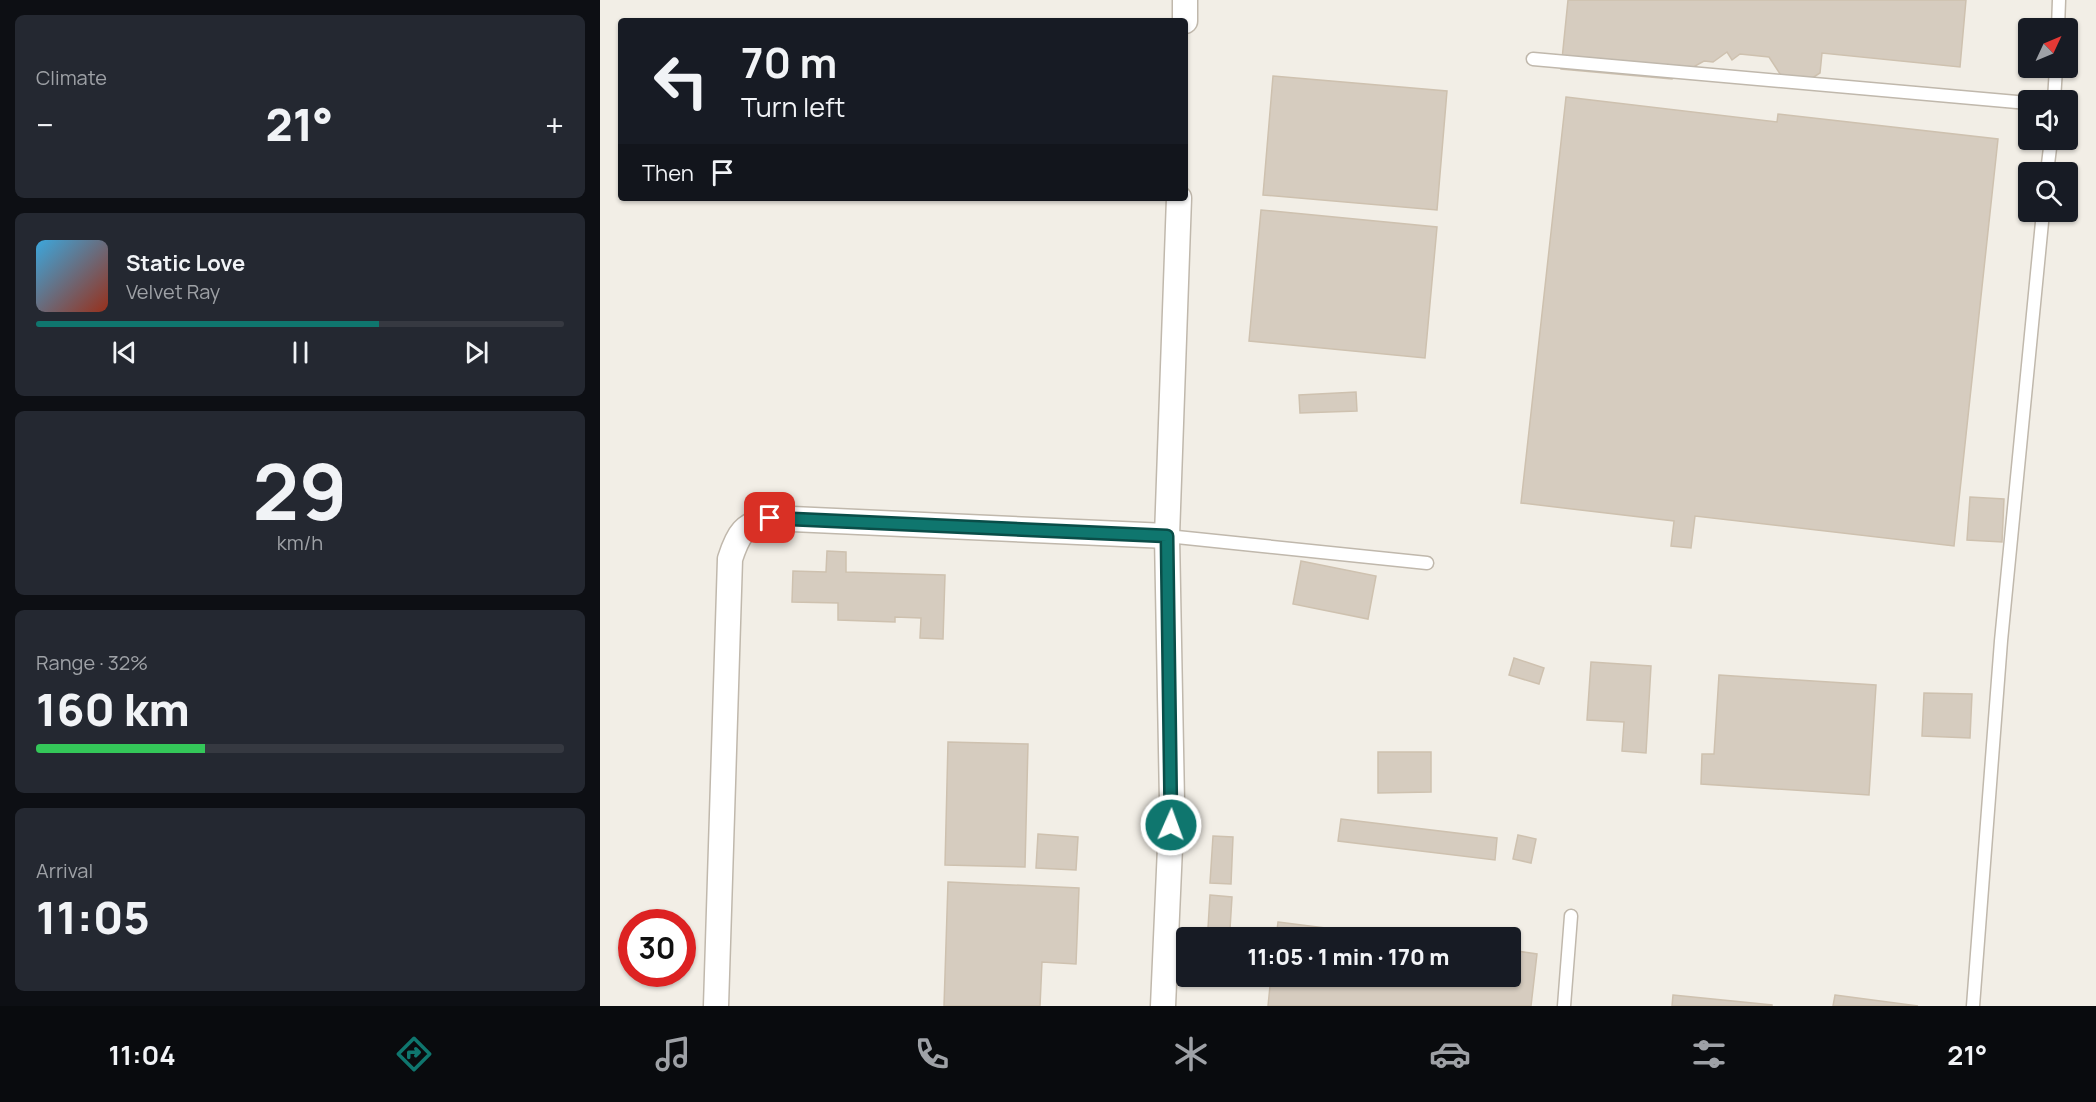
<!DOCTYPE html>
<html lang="en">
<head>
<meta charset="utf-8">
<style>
  :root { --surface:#171b24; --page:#242831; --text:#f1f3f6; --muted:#9ea1a6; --line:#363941; --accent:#0f766e }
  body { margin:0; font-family:Manrope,sans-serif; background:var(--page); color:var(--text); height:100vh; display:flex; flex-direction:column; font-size:22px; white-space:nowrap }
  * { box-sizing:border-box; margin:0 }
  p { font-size:20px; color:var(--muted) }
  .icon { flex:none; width:33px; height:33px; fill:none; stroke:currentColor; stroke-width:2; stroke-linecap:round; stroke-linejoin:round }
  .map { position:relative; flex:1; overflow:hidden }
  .details { display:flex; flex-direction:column; gap:15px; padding:15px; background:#0d0f14; width:600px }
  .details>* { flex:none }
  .banner { position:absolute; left:18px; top:18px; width:570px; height:183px; border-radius:6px; box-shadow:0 2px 4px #0004; background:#171b24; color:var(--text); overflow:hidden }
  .needle { width:39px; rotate:46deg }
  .controls { position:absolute; left:1418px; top:18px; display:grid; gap:12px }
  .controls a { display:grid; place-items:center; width:60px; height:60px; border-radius:6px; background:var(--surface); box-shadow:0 2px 4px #0004; font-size:30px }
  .speed { position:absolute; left:18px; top:909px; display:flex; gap:12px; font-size:30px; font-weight:700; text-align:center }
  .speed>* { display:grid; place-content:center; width:78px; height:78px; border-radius:50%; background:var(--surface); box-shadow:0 2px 4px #0004; line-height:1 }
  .speed .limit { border:9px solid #d22; background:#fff; color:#111 }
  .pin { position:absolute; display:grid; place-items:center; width:51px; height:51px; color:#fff; margin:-26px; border-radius:12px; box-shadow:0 3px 9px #0006 }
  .me { position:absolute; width:66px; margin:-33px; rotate:2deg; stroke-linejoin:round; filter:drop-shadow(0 0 4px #0008) }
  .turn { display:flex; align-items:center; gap:21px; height:126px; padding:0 24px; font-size:27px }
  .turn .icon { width:78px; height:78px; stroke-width:2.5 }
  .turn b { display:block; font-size:42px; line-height:51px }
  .then { display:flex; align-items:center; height:57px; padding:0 24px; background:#0003; gap:12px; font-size:22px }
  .big { font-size:45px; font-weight:800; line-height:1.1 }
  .details .card { flex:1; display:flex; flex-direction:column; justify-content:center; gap:9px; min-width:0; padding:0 21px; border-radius:9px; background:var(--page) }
  .details .dial { align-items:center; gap:0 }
  .dial b { font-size:78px; line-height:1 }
  .song { display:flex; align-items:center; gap:18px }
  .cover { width:72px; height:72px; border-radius:9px; background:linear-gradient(135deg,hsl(200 70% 55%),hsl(10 70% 35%)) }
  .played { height:6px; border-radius:3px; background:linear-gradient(90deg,var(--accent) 65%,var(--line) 65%) }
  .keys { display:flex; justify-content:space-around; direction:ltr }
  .heat { display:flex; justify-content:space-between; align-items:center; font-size:33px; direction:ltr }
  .charge { height:9px; border-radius:4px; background:linear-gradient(90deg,#34c759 32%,var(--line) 0) }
  .trip { position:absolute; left:576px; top:927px; width:345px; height:60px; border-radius:6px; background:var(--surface); box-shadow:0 2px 4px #0004; font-weight:800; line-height:60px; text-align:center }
  .dock { display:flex; height:96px; justify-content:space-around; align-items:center; background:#090b0e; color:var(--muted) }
  .dock .icon { width:42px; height:42px }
  .dock .on { color:var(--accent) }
  .dock b { font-size:27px; color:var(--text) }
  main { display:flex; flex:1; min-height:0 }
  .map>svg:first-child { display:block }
  .building { fill:#d6ccbf; stroke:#cec1af; stroke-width:1.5 }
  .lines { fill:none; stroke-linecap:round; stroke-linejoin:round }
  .service-casing { stroke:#c0b8ac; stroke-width:15 }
  .minor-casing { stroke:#c0b8ac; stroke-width:27 }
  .service { stroke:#fff; stroke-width:12 }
  .minor { stroke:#fff; stroke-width:24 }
  .route-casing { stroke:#0a4d48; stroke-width:15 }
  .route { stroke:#0f766e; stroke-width:10 }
</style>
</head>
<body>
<main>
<section class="details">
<div class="card"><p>Climate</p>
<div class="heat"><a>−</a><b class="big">21°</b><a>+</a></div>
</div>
<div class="card">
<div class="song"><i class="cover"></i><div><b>Static Love</b><p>Velvet Ray</p></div></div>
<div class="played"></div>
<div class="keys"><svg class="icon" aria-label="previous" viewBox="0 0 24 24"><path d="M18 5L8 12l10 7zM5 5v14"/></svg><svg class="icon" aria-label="pause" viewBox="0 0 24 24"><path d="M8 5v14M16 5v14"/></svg><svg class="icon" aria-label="next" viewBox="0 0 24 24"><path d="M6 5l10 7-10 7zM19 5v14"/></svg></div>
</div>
<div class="card dial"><b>29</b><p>km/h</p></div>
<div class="card"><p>Range · 32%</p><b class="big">160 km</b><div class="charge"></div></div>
<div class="card"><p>Arrival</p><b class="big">11:05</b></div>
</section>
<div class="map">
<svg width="1496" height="1006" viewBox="0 0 1496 1006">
  <rect width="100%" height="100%" fill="#f2eee6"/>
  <g class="building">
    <polygon points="968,0 1366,0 1360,67 1222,53 1220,73 1203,84 1186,83 1169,57 1140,54 1132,60 1127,52 1113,62 1104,61 1072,79 961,69"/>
    <polygon points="673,76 847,91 837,210 663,195"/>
    <polygon points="966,97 1177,122 1178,114 1398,139 1354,546 1095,516 1091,548 1071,546 1074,521 921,503"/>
    <polygon points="661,210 837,227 825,358 649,341"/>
    <polygon points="756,392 757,411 700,413 699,395"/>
    <polygon points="1370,497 1404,499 1402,542 1367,540"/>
    <polygon points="227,551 246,552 246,572 345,575 343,639 320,638 321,618 295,617 295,622 238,620 238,603 192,602 193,571 226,572"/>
    <polygon points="701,561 776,576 768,619 693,604"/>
    <polygon points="914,658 944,668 939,684 909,675"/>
    <polygon points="991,662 1051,666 1046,753 1022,751 1024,722 987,720"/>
    <polygon points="1119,675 1276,685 1269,795 1101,784 1102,754 1114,754"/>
    <polygon points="1324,693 1372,694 1370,738 1322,736"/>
    <polygon points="348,742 428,744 425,867 345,865"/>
    <polygon points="778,752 831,752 831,792 778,793"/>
    <polygon points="741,819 897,838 895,860 738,841"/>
    <polygon points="438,834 478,837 476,870 436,868"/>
    <polygon points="918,835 936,839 931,863 913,859"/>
    <polygon points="613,836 633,837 631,884 610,883"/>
    <polygon points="348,882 479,888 476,964 442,962 440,1006 344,1006"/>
    <polygon points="610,895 632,897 630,929 608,928"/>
    <polygon points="678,922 805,938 676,938"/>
    <polygon points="910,950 937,954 931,1006 668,1006 671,976 910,976"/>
    <polygon points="1073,995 1172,1005 1172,1006 1072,1006"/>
    <polygon points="1235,995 1318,1006 1233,1006"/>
  </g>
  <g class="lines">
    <defs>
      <g id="service">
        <polyline points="1458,28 1459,0"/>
        <polyline points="933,59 1428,103"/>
        <polyline points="1454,100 1456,68"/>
        <polyline points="1447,172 1451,140"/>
        <polyline points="567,536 827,563"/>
        <polyline points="964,1006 971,916"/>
        <polyline points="1373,1006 1401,641 1443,212"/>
      </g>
      <g id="minor">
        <polyline points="585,21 585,0"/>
        <path d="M116 1006 130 559C138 534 144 524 170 518L567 536"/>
        <polyline points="563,1006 572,802 567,536 579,198"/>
      </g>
    </defs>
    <use href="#service" class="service-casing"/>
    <use href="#minor" class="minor-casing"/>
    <use href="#service" class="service"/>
    <use href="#minor" class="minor"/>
  </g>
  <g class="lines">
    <defs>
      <polyline id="route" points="170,518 567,536 571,825"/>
    </defs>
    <use href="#route" class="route-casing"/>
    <use href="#route" class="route"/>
  </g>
</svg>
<div class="controls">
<a><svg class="needle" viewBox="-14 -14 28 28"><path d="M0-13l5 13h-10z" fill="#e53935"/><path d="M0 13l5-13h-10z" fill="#9ea1a6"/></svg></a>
<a><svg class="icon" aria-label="sound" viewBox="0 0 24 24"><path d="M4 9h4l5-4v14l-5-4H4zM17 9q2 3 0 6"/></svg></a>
<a><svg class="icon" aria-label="search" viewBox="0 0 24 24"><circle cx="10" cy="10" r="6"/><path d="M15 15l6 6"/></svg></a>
</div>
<div class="speed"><div class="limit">30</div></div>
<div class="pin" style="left:170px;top:518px;background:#d93025"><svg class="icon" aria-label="arrive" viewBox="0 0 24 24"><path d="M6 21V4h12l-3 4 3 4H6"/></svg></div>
<svg class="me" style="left:571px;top:825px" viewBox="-20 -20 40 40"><circle r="17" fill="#0f766e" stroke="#fff" stroke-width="3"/><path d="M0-11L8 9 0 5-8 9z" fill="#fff"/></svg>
<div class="trip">11:05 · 1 min · 170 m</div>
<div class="banner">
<div class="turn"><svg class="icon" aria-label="left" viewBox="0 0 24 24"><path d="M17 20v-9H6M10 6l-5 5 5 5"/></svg><div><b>70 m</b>Turn left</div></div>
<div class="then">Then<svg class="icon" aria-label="arrive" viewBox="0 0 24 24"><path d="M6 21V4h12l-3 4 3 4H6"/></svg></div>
</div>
</div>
</main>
<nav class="dock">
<b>11:04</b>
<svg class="icon on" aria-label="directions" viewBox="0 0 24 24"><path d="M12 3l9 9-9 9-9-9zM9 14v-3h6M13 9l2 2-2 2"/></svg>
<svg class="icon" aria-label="music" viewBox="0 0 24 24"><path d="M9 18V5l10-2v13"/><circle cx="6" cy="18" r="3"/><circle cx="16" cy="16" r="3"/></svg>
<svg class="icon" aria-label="phone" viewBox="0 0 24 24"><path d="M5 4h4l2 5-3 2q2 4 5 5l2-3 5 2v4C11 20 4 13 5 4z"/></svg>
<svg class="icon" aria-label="climate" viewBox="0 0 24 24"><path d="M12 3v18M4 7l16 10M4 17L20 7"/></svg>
<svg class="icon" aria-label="car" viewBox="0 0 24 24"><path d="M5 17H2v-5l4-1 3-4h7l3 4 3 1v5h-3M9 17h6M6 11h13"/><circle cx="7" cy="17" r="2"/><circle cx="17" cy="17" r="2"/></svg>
<svg class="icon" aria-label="filters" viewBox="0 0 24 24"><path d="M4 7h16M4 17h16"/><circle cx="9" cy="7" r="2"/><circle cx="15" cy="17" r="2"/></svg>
<b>21°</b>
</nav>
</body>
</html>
